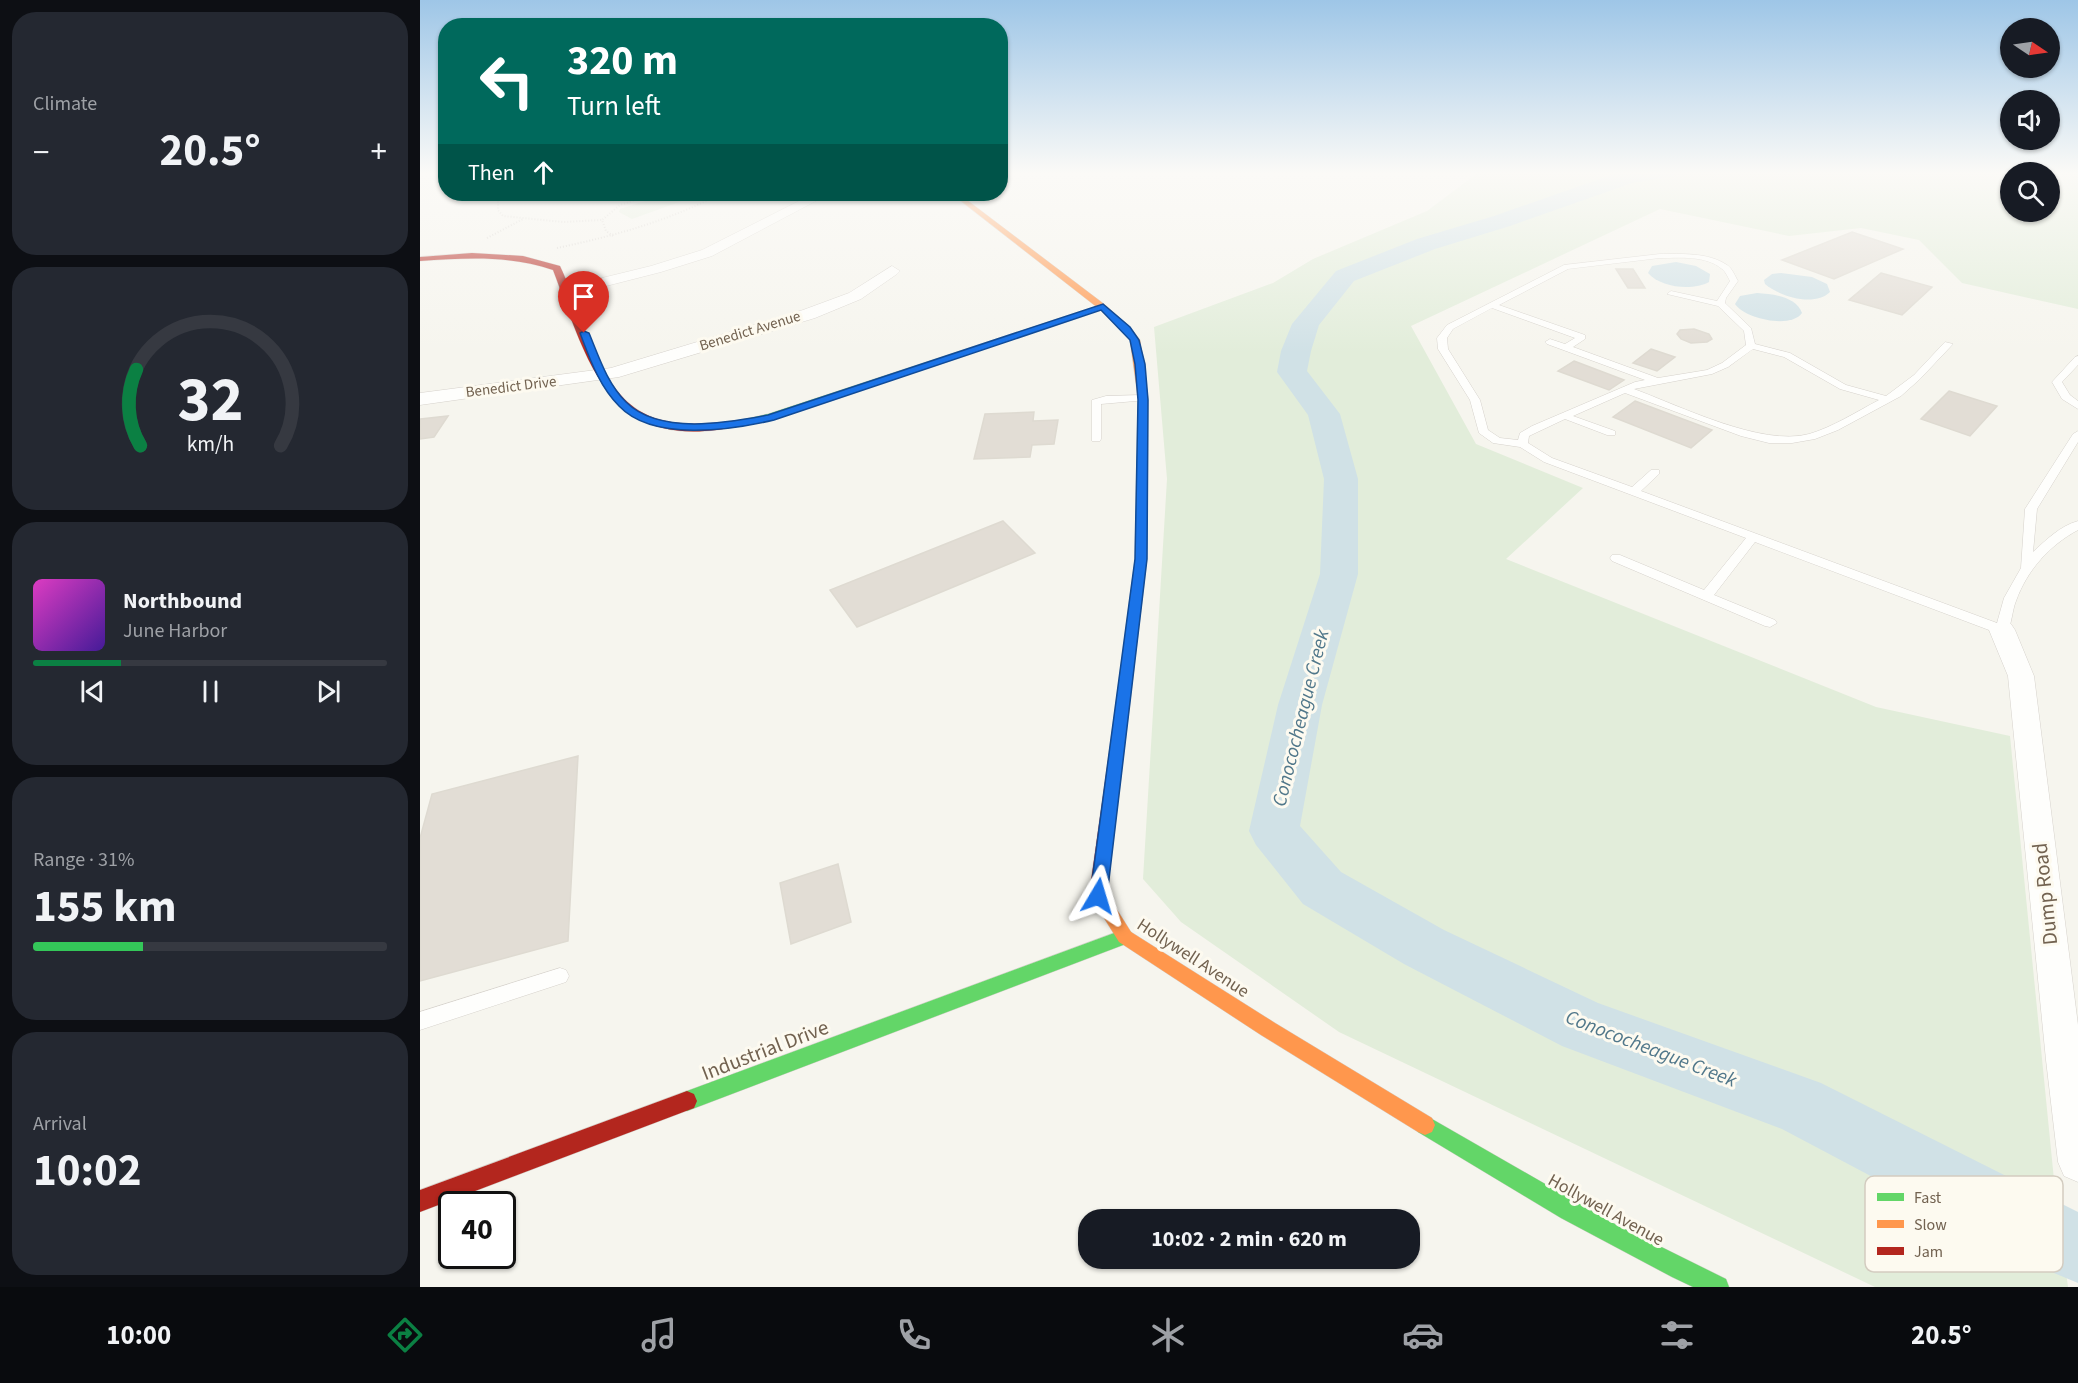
<!DOCTYPE html>
<html lang="en">
<head>
<meta charset="utf-8">
<style>
  :root { --surface:#171b24; --page:#242831; --text:#f1f3f6; --muted:#9ea1a6; --line:#363941; --accent:#0b8043 }
  body { margin:0; font-family:"Source Sans 3",sans-serif; background:var(--page); color:var(--text); height:100vh; display:flex; flex-direction:column; font-size:22px; white-space:nowrap }
  * { box-sizing:border-box; margin:0 }
  p { font-size:20px; color:var(--muted) }
  .icon { flex:none; width:33px; height:33px; fill:none; stroke:currentColor; stroke-width:2; stroke-linecap:round; stroke-linejoin:round }
  .map { position:relative; flex:1; overflow:hidden }
  .side { display:flex; flex-direction:column; gap:12px; padding:12px; background:#0d0f14; width:420px }
  .side>* { flex:none }
  .top-card { position:absolute; left:18px; top:18px; width:570px; height:183px; border-radius:24px; box-shadow:0 2px 4px #0004; background:#00695c; color:#fff; overflow:hidden }
  .needle { width:39px; rotate:103deg }
  .tools { position:absolute; left:1580px; top:18px; display:grid; gap:12px }
  .tools a { display:grid; place-items:center; width:60px; height:60px; border-radius:50%; background:var(--surface); box-shadow:0 2px 4px #0004; font-size:30px }
  .speed { position:absolute; left:18px; top:1191px; display:flex; gap:12px; font-size:30px; font-weight:700; text-align:center }
  .speed>* { display:grid; place-content:center; width:78px; height:78px; border-radius:50%; background:var(--surface); box-shadow:0 2px 4px #0004; line-height:1 }
  .speed .limit { border:3px solid #111; border-radius:9px; background:#fff; color:#111 }
  .pin { position:absolute; display:grid; place-items:center; width:51px; height:51px; color:#fff; margin:-62px -26px; border-radius:50% 50% 50% 0; rotate:-45deg; box-shadow:0 0 6px #0007 }
  .pin .icon { rotate:45deg }
  .me { position:absolute; width:66px; margin:-33px; rotate:7deg; stroke-linejoin:round; filter:drop-shadow(0 0 4px #0008) }
  .turn { display:flex; align-items:center; gap:21px; height:126px; padding:0 30px; font-size:27px }
  .turn .icon { width:78px; height:78px; stroke-width:2.5 }
  .turn b { display:block; font-size:42px; line-height:51px }
  .then { display:flex; align-items:center; height:57px; padding:0 30px; background:#0003; gap:12px; font-size:22px }
  .big { font-size:45px; font-weight:700; line-height:1.1 }
  .side .card { flex:1; display:flex; flex-direction:column; justify-content:center; gap:9px; min-width:0; padding:0 21px; border-radius:24px; background:var(--page) }
  .side .dial { align-items:center; gap:0 }
  .dial svg { height:156px; overflow:visible; fill:none; stroke:var(--line); stroke-width:7; stroke-linecap:round; text-anchor:middle }
  .dial text { fill:var(--text); stroke:none }
  .song { display:flex; align-items:center; gap:18px }
  .cover { width:72px; height:72px; border-radius:9px; background:linear-gradient(135deg,hsl(310 70% 55%),hsl(260 70% 35%)) }
  .played { height:6px; border-radius:3px; background:linear-gradient(90deg,var(--accent) 25%,var(--line) 25%) }
  .keys { display:flex; justify-content:space-around; direction:ltr }
  .heat { display:flex; justify-content:space-between; align-items:center; font-size:33px; direction:ltr }
  .charge { height:9px; border-radius:4px; background:linear-gradient(90deg,#34c759 31%,var(--line) 0) }
  .trip { position:absolute; left:658px; top:1209px; width:342px; height:60px; border-radius:24px; background:var(--surface); box-shadow:0 2px 4px #0004; font-weight:700; line-height:60px; text-align:center }
  .tabs { display:flex; height:96px; justify-content:space-around; align-items:center; background:#090b0e; color:var(--muted) }
  .tabs .icon { width:42px; height:42px }
  .tabs .active { color:var(--accent) }
  .tabs b { font-size:27px; color:var(--text) }
  main { display:flex; flex:1; min-height:0 }
  .map>svg:first-child { display:block }
  .green { fill:#e2edda; fill-rule:evenodd }
  .water { fill:#d0e1e6 }
  .lines { fill:none; stroke-linecap:round; stroke-linejoin:round }
  .river { fill:#d0e1e6; fill-rule:evenodd }
  .building { fill:#e2ddd5; stroke:#dedad1; stroke-width:1.5 }
  .lane-casing { stroke:#d6d2cc; stroke-width:1 }
  .street-casing { stroke:#d6d2cc; stroke-width:1 }
  .fast-casing { stroke:#d6d2cc; stroke-width:1 }
  .slow-casing { stroke:#d6d2cc; stroke-width:1 }
  .jam-casing { stroke:#d6d2cc; stroke-width:1 }
  .path { stroke:#d9d5d0; stroke-width:2; stroke-dasharray:1 2; stroke-linecap:butt }
  .lane { fill:#fefefc; fill-rule:evenodd }
  .street { fill:#fefefc; fill-rule:evenodd }
  .fast { fill:#63d668; fill-rule:evenodd }
  .slow { fill:#ff974d; fill-rule:evenodd }
  .jam { fill:#b3261e; fill-rule:evenodd }
  .route { fill:#1a73e8; stroke:#114b97; stroke-width:1.5 }
  .labels { text-anchor:middle; dominant-baseline:central; stroke-width:6; stroke-linejoin:round; paint-order:stroke }
  .far-street-label { font-size:15px; fill:#726250; stroke:#fdfaf0 }
  .street-label { font-size:18px; fill:#726250; stroke:#fdfaf0 }
  .water-label { font-size:20px; font-style:italic; fill:#50778a; stroke:#fdfaf0 }
  .near-street-label { font-size:21px; fill:#726250; stroke:#fdfaf0 }
  .key { fill:#fdfaf0; stroke:#d3ccc0; stroke-width:1.5 }
  .key-label { font-size:16px; fill:#726250 }
</style>
</head>
<body>
<main>
<section class="side">
<div class="card"><p>Climate</p>
<div class="heat"><a>−</a><b class="big">20.5°</b><a>+</a></div>
</div>
<div class="card dial"><svg viewBox="0 0 100 80">
<path d="M14 69A42 42 0 1 1 86 69"/>
<path d="M14 69A42 42 0 0 1 12 30" stroke="#0b8043"/>
<text x="50" y="56" font-size="32" font-weight="700">32</text>
<text x="50" y="72" font-size="11">km/h</text>
</svg></div>
<div class="card">
<div class="song"><i class="cover"></i><div><b>Northbound</b><p>June Harbor</p></div></div>
<div class="played"></div>
<div class="keys"><svg class="icon" aria-label="previous" viewBox="0 0 24 24"><path d="M18 5L8 12l10 7zM5 5v14"/></svg><svg class="icon" aria-label="pause" viewBox="0 0 24 24"><path d="M8 5v14M16 5v14"/></svg><svg class="icon" aria-label="next" viewBox="0 0 24 24"><path d="M6 5l10 7-10 7zM19 5v14"/></svg></div>
</div>
<div class="card"><p>Range · 31%</p><b class="big">155 km</b><div class="charge"></div></div>
<div class="card"><p>Arrival</p><b class="big">10:02</b></div>
</section>
<div class="map">
<svg width="1658" height="1287" viewBox="0 0 1658 1287">
  <rect width="100%" height="100%" fill="#f6f5ee"/>
  <g class="green">
    <path d="M1059 172H1658V309L1542 283 1499 240 1441 228 1369 236 1240 209 991 326 1056 444 1163 488 1086 559 1456 707 1590 736 1635 1190 1648 1287H1455L919 1032 761 922 723 879 747 479 734 327 853 283 893 259 1007 211ZM1590 172H1629V212H1590Z"/>
    <polygon points="247,194 276,196 212,219 199,212 200,209"/>
  </g>
  <g class="water">
    <path d="M1256 262 1276 266 1290 274 1289 282C1273 291 1241 288 1228 273L1232 266Z"/>
    <path d="M1361 273 1392 277 1407 284 1410 292C1395 307 1360 297 1345 284L1344 280 1352 274Z"/>
    <path d="M1337 293C1352 294 1376 296 1382 313 1371 329 1325 319 1315 304L1320 296Z"/>
  </g>
  <g class="lines">
    <polygon class="river" points="1200,172 1257,172 1254,176 1212,183 1090,226 1015,249 934,281 899,325 891,351 887,371 920,414 938,479 938,574 902,705 880,826 921,872 1024,930 1178,1003 1401,1083 1658,1212 1658,1283 1634,1273 1362,1129 1142,1046 984,964 883,904 836,845 829,831 858,705 900,574 904,479 888,415 857,372 861,351 872,324 916,271 997,239 1074,216"/>
  </g>
  <g class="building">
    <polygon points="1432,232 1483,249 1414,279 1362,260"/>
    <polygon points="1196,269 1213,269 1225,288 1208,288"/>
    <polygon points="1461,273 1512,287 1482,315 1429,300"/>
    <polygon points="1274,329 1289,334 1292,339 1287,342 1271,343 1261,339 1257,334 1260,330"/>
    <polygon points="1231,349 1255,357 1237,371 1213,363"/>
    <polygon points="1154,361 1204,380 1189,390 1138,371"/>
    <polygon points="1529,391 1577,406 1550,436 1501,419"/>
    <polygon points="1215,401 1292,430 1271,448 1193,417"/>
    <polygon points="614,412 613,421 638,420 634,444 612,445 610,457 554,459 565,414"/>
    <polygon points="28,416 14,437 0,439 0,419"/>
    <polygon points="583,521 615,553 437,627 410,590"/>
    <polygon points="158,756 148,941 0,981 0,838 12,794"/>
    <polygon points="418,864 431,922 371,944 360,883"/>
  </g>
  <g class="lines">
    <defs>
      <g id="lane">
        <path d="M1240 254C1261 254 1288 252 1307 265 1312 268 1315 276 1318 281L1306 298 1305 303 1331 328 1335 344 1370 353 1426 385 1466 396 1494 375 1525 342 1533 344 1500 379 1481 396 1418 430 1395 439 1372 443H1349L1321 436 1205 393 1153 416 1195 431V435H1187L1145 419 1109 436 1108 443 1132 458 1212 487 1231 470H1239V474L1221 491 1577 623 1584 598 1601 568 1605 509 1653 434 1658 431V442L1617 509 1613 552C1626 540 1640 526 1658 521V530C1630 545 1607 570 1596 601 1592 611 1592 623 1587 633H1577L1335 542 1294 595 1355 620 1357 623 1350 627 1345 626 1192 561 1190 558 1192 555H1200L1284 590 1326 538 1124 462 1100 447 1073 443 1059 433 1050 400 1018 349 1017 338 1027 325 1144 265ZM1240 258C1259 258 1286 255 1302 269 1305 271 1308 277 1310 281L1297 301 1251 291 1247 294 1298 306 1324 331 1326 345 1302 363 1287 370 1238 378 1153 347 1165 339V335L1079 305 1148 269ZM1072 308 1155 338 1145 344 1130 339 1125 342 1127 344 1225 380 1215 382 1112 426 1100 433 1098 440 1080 438 1068 430 1060 400 1028 349 1027 338 1033 329ZM1333 349 1364 357 1420 389 1459 400C1436 412 1413 427 1389 434 1342 447 1260 406 1214 389L1292 374 1308 367Z"/>
        <polygon points="1658,356 1658,365 1642,382 1650,395 1658,401 1658,409 1642,399 1632,382 1655,357"/>
        <polygon points="723,395 727,396 727,400 681,404 681,439 680,441 672,441 672,400 686,396"/>
        <polygon points="140,968 146,970 149,976 146,982 0,1030 0,1012"/>
      </g>
      <g id="street">
        <polygon points="393,194 409,194 292,256 241,272 147,296 139,291 141,288 231,266 282,250"/>
        <polygon points="472,266 480,271 477,274 441,299 395,318 199,377 0,405 0,393 191,368 383,310 429,293"/>
        <polygon points="1582,622 1591,624 1595,630 1614,676 1658,1025 1658,1182 1644,1176 1638,1162 1626,1060 1588,676 1569,630 1573,624"/>
      </g>
      <g id="fast">
        <polygon points="680,305 687,307 354,419 320,426 315,423 316,421 348,414"/>
        <polygon points="723,395 728,398 727,559 709,710 707,714 697,714 695,710 715,559 718,398"/>
        <polygon points="705,929 711,932 714,937 711,942 267,1111 260,1108 257,1101 260,1094 267,1091"/>
        <polygon points="1005,1115 1193,1223 1306,1279 1309,1287 1273,1287 1252,1277 1141,1218 998,1132 995,1125 998,1118"/>
      </g>
      <g id="slow">
        <polygon points="532,194 539,194 684,304 710,327 720,340 728,398 727,400 719,400 718,398 710,340 704,331 678,308"/>
        <polygon points="683,895 689,897 711,932 855,1023 1012,1118 1015,1125 1012,1132 1005,1135 998,1132 841,1035 699,942 674,902 677,897"/>
      </g>
      <g id="jam">
        <path d="M52 253 103 256 140 266C148 282 153 301 160 318 196 409 219 434 320 420L325 423 324 425C190 456 171 371 133 270 89 255 46 258 0 261V257Z"/>
        <path d="M702 705 707 706 709 710 687 894 692 902 689 907C678 911 674 904 669 895L695 710 697 706Z"/>
        <polygon points="267,1091 274,1094 277,1101 274,1108 0,1212 0,1190"/>
      </g>
    </defs>
    <use href="#lane" class="lane-casing"/>
    <use href="#street" class="street-casing"/>
    <use href="#fast" class="fast-casing"/>
    <use href="#slow" class="slow-casing"/>
    <use href="#jam" class="jam-casing"/>
    <g class="path">
      <polyline points="85,194 78,197 78,210 83,216 143,222 182,220"/>
      <polyline points="193,236 186,231 182,220 200,205 234,194"/>
      <polyline points="67,238 103,219"/>
      <path d="M137 248C194 236 248 221 300 194"/>
    </g>
    <use href="#lane" class="lane"/>
    <use href="#street" class="street"/>
    <use href="#fast" class="fast"/>
    <use href="#slow" class="slow"/>
    <use href="#jam" class="jam"/>
  </g>
  <linearGradient id="sky" x2="0" y2="1"><stop stop-color="#9ec6e7"/><stop offset="0.49" stop-color="#fbfaf7"/><stop offset="1" stop-color="#fbfaf7" stop-opacity="0"/></linearGradient>
  <rect width="1658" height="353" fill="url(#sky)"/>
  <path class="route" d="M683 304 710 327 719 340 725 364 728 400 727 559 687 896 684 901 678 903 672 901 670 896 715 559 718 400 715 364 710 340 681 310 354 420C311 430 233 442 199 406 179 386 170 359 160 333L164 331 169 333C179 357 187 383 206 402 239 435 307 423 348 415Z"/>
  <g class="labels">
    <g class="far-street-label">
      <text transform="translate(330 331) rotate(-17)">Benedict Avenue</text>
      <text transform="translate(91 387) rotate(-7)">Benedict Drive</text>
    </g>
    <g class="street-label">
      <text transform="translate(773 958) rotate(33)">Hollywell Avenue</text>
      <text transform="translate(1186 1210) rotate(29)">Hollywell Avenue</text>
    </g>
    <g class="water-label">
      <text transform="translate(881 718) rotate(-76)">Conococheague Creek</text>
      <text transform="translate(1231 1049) rotate(21)">Conococheague Creek</text>
    </g>
    <g class="near-street-label">
      <text transform="translate(1625 894) rotate(-96)">Dump Road</text>
      <text transform="translate(345 1050) rotate(-21)">Industrial Drive</text>
    </g>
  </g>
  <rect x="1445" y="1176" width="198" height="96" rx="9" class="key"/>
  <rect x="1457" y="1193" width="27" height="8" fill="#63d668"/>
  <rect x="1457" y="1220" width="27" height="8" fill="#ff974d"/>
  <rect x="1457" y="1247" width="27" height="8" fill="#b3261e"/>
  <g class="key-label">
    <text x="1494" y="1203">Fast</text>
    <text x="1494" y="1230">Slow</text>
    <text x="1494" y="1257">Jam</text>
  </g>
</svg>
<div class="tools">
<a><svg class="needle" viewBox="-14 -14 28 28"><path d="M0-13l5 13h-10z" fill="#e53935"/><path d="M0 13l5-13h-10z" fill="#9ea1a6"/></svg></a>
<a><svg class="icon" aria-label="sound" viewBox="0 0 24 24"><path d="M4 9h4l5-4v14l-5-4H4zM17 9q2 3 0 6"/></svg></a>
<a><svg class="icon" aria-label="search" viewBox="0 0 24 24"><circle cx="10" cy="10" r="6"/><path d="M15 15l6 6"/></svg></a>
</div>
<div class="speed"><div class="limit">40</div></div>
<div class="pin" style="left:164px;top:333px;background:#d93025"><svg class="icon" aria-label="arrive" viewBox="0 0 24 24"><path d="M6 21V4h12l-3 4 3 4H6"/></svg></div>
<svg class="me" style="left:678px;top:896px" viewBox="-20 -20 40 40"><path d="M0-17L14 15 0 8-14 15z" fill="#1a73e8" stroke="#fff" stroke-width="4"/></svg>
<div class="trip">10:02 · 2 min · 620 m</div>
<div class="top-card">
<div class="turn"><svg class="icon" aria-label="left" viewBox="0 0 24 24"><path d="M17 20v-9H6M10 6l-5 5 5 5"/></svg><div><b>320 m</b>Turn left</div></div>
<div class="then">Then<svg class="icon" aria-label="ahead" viewBox="0 0 24 24"><path d="M12 20V5M6 11l6-6 6 6"/></svg></div>
</div>
</div>
</main>
<nav class="tabs">
<b>10:00</b>
<svg class="icon active" aria-label="directions" viewBox="0 0 24 24"><path d="M12 3l9 9-9 9-9-9zM9 14v-3h6M13 9l2 2-2 2"/></svg>
<svg class="icon" aria-label="music" viewBox="0 0 24 24"><path d="M9 18V5l10-2v13"/><circle cx="6" cy="18" r="3"/><circle cx="16" cy="16" r="3"/></svg>
<svg class="icon" aria-label="phone" viewBox="0 0 24 24"><path d="M5 4h4l2 5-3 2q2 4 5 5l2-3 5 2v4C11 20 4 13 5 4z"/></svg>
<svg class="icon" aria-label="climate" viewBox="0 0 24 24"><path d="M12 3v18M4 7l16 10M4 17L20 7"/></svg>
<svg class="icon" aria-label="car" viewBox="0 0 24 24"><path d="M5 17H2v-5l4-1 3-4h7l3 4 3 1v5h-3M9 17h6M6 11h13"/><circle cx="7" cy="17" r="2"/><circle cx="17" cy="17" r="2"/></svg>
<svg class="icon" aria-label="filters" viewBox="0 0 24 24"><path d="M4 7h16M4 17h16"/><circle cx="9" cy="7" r="2"/><circle cx="15" cy="17" r="2"/></svg>
<b>20.5°</b>
</nav>
</body>
</html>
